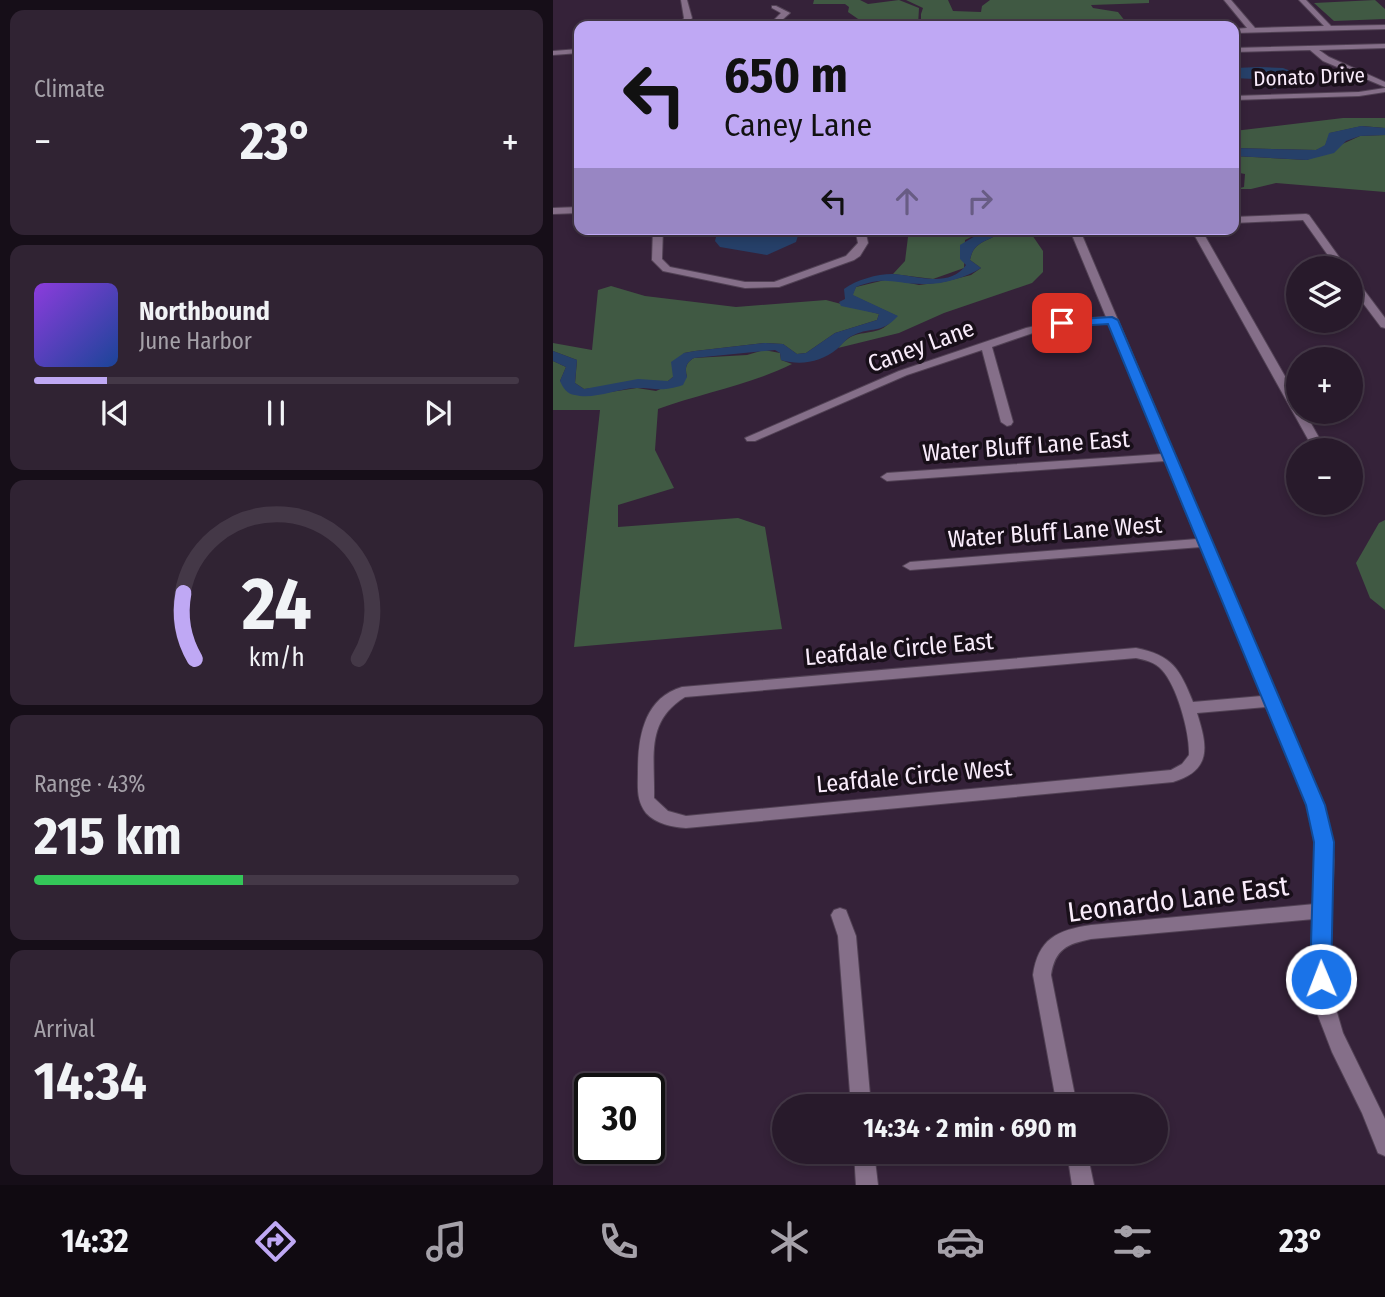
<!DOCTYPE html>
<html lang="en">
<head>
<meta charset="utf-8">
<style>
  :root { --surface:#281a2b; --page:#302333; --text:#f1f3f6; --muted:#a5a1a9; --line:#443847; --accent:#bfa8f4 }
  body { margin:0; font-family:"Fira Sans Condensed",sans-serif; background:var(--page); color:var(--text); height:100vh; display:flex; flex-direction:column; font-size:26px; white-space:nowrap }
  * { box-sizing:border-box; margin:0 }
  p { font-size:23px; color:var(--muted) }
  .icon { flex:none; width:38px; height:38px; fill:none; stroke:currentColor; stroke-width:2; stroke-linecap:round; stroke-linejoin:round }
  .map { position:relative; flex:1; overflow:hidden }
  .sheet { display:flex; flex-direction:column; gap:10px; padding:10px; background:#160e18; width:553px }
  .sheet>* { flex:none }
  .guide { position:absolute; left:21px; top:21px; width:665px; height:214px; border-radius:14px; box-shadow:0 4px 10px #0003,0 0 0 2px var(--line); background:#bfa8f4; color:#111; overflow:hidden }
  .fabs { position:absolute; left:733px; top:256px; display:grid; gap:14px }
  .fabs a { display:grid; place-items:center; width:77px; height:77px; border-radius:50%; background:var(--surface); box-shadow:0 4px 10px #0003,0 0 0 2px var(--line); font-size:35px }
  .speed { position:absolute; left:21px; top:1073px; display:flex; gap:14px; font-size:35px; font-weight:700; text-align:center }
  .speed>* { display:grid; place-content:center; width:91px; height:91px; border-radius:50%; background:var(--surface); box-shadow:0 4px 10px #0003,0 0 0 2px var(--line); line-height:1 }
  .speed .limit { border:4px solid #111; border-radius:10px; background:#fff; color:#111 }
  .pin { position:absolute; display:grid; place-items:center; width:60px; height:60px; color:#fff; margin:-30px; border-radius:14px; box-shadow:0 4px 10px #0006 }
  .me { position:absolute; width:77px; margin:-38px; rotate:359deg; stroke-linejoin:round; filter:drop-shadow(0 0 5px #0008) }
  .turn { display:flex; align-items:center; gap:24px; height:147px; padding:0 35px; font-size:32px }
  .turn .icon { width:91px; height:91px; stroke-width:2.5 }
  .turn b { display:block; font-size:49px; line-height:60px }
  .lanes { display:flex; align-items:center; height:66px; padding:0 35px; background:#0003; justify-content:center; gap:35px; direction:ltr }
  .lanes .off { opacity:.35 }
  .big { font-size:52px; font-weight:700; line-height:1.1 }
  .sheet .card { flex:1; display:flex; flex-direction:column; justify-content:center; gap:10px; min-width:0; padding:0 24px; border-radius:14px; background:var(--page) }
  .sheet .dial { align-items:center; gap:0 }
  .dial svg { height:182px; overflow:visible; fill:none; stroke:var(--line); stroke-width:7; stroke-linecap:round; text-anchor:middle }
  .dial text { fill:var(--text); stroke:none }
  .song { display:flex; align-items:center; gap:21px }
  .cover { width:84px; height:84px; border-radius:10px; background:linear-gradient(135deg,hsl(270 70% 55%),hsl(220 70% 35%)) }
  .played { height:7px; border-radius:4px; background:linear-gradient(90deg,var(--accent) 15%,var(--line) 15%) }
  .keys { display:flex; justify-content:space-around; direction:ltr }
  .heat { display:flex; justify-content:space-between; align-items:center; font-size:38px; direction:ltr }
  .charge { height:10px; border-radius:5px; background:linear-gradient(90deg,#34c759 43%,var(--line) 0) }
  .trip { position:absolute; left:219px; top:1094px; width:396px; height:70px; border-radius:35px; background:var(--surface); box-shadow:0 4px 10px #0003,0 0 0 2px var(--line); font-weight:700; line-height:70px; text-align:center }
  .tab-bar { display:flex; height:112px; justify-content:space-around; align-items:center; background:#100a11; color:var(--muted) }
  .tab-bar .icon { width:49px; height:49px }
  .tab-bar .selected { color:var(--accent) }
  .tab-bar b { font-size:32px; color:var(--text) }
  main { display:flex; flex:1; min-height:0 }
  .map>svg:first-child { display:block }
  .green { fill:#405943 }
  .water { fill:#264069 }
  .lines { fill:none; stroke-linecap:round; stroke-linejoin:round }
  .minor-casing { stroke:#514154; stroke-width:2 }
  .minor { fill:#856f89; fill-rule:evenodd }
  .route { fill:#1a73e8; stroke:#114b97; stroke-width:2 }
  .labels { text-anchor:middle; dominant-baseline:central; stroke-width:7; stroke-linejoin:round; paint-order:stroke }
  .far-street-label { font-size:21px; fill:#f9ecfb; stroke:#180f19 }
  .street-label { font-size:24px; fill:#f9ecfb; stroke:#180f19 }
  .near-street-label { font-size:28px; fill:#f9ecfb; stroke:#180f19 }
</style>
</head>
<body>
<main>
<section class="sheet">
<div class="card"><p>Climate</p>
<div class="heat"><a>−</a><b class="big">23°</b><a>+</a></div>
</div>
<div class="card">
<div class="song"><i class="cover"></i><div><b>Northbound</b><p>June Harbor</p></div></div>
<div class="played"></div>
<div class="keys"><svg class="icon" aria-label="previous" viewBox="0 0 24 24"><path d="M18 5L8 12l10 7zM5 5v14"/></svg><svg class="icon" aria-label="pause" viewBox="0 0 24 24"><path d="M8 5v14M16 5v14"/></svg><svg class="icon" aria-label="next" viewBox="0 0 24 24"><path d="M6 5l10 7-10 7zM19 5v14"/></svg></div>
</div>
<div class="card dial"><svg viewBox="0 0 100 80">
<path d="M14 69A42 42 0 1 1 86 69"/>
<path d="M14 69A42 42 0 0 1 9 40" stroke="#bfa8f4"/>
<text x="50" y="56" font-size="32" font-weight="700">24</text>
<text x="50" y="72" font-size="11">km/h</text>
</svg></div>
<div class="card"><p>Range · 43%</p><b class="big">215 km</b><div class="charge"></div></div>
<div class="card"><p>Arrival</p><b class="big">14:34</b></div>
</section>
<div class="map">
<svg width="832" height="1185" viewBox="0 0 832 1185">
  <rect width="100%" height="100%" fill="#352239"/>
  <g class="green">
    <polygon points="261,0 307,0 315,4 346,0 366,8 365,25 324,26 322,23 308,21 295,12 296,7 292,4 260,4"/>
    <polygon points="353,0 395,0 400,11 428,12 429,6 437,0 596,0 596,3 538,5 540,8 565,12 576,26 368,26 368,14 370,8"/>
    <polygon points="822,0 832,9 832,19 781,21 761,3"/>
    <polygon points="790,118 832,118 832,128 809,126 777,133 772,146 763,150 681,148 681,131"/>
    <polygon points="832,135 832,192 723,183 698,189 682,189 691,187 692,174 681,172 681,156 754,160 807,136"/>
    <polygon points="356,229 434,229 412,240 411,268 380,279 340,274 352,261"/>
    <path d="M450 229H475L490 251V272L479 283 391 313 346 333 285 348C301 330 306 336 326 330 332 328 339 321 344 316L299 295 303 287 336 279 366 285 390 282 418 275 428 268 417 260C421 238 439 243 450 229Z"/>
    <polygon points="58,286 92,296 183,307 273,300 326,314 324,320 282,333 253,353 244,354 230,344 212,343 142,351 131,353 120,377 115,381 31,389 22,383 24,360 0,351 0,343 39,350 45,290"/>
    <path d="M211 350 227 353 228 360 239 364C197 385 149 393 105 409L102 450 121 488 65 505V527L185 518 212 527 229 629 21 647 47 410H0V361L13 367 7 381 31 396 84 388 103 391 134 377C132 369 132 363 141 358L194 355Z"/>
    <polygon points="832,520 832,610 817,598 803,563 826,523"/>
  </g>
  <g class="water">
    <polygon points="707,67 730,68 746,74 721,89 701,79 681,78 681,68"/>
    <polygon points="808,126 832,128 832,135 807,136 793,141 781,153 754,160 681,156 681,148 763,150 772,145 776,133"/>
    <polygon points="165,229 247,229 243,242 214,255 167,247 162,241"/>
    <path d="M434 229H450C439 243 421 238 417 260L428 268C412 278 388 285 369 284 340 284 334 275 303 287L300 295 345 316C327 335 319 326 301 335 293 338 291 343 284 349 268 362 248 366 228 360L227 353 222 350 141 358C132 363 132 369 134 377L130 385C106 393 104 387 82 388 63 389 40 400 22 395 14 394 10 388 7 381L13 367 0 361V351L24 360 22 383 31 389 85 379 115 381 120 377 118 362 131 353 142 351 212 343 230 344 244 354 253 353 282 333 324 320 326 314 288 306 286 302 292 299 291 289C303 280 324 274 339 274 362 275 396 289 413 265L407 259V245Z"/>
  </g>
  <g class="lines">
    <defs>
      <g id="minor">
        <polygon points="128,0 134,0 139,18 133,26 126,26 131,18"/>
        <polygon points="671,0 678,0 702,28 771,26 746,0 753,0 778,26 832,25 832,29 681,33 681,29 694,28"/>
        <polygon points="219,6 223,6 237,13 229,20 231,26 225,26 220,21 228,13 219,8"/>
        <polygon points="832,44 832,48 766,50 776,57 832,82 832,87 770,61 757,50 681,52 681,48"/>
        <polygon points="26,49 26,53 0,55 0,51"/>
        <polygon points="832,88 832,92 806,96 681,100 681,96 806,92"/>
        <polygon points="26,207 26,213 0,214 0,208"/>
        <polygon points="753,214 756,215 794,268 784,268 750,220 681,223 681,217"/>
        <polygon points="100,229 110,229 109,259 117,267 192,282 221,282 293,256 305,243 302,229 312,229 315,243 307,256 301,260 226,287 192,288 110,271 99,260"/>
        <path d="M523 229H533L529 235 770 805 779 837 781 861 776 954 778 992 790 1033 832 1119V1156L825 1153 809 1113 779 1052 764 1013 758 973 761 919 538 939C514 944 502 949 498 975L524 1106H504L480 975C485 939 504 930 538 925L762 904C764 883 765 861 762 839 755 794 731 749 713 707L644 713C654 745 660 770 620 782L133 828C119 827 103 824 93 813 83 800 85 787 85 771 85 737 91 698 129 687L583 648C619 655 627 669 640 702L709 696 648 547 357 570 350 566 357 562 644 539 612 461 334 481 328 477 334 473 609 454 556 323 509 326 480 333 439 347 460 422 458 425 454 426 448 422 429 350 354 375 202 441H194L192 438 346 371 473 328 509 320 553 317 519 235ZM583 658C592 660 602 662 609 670 624 686 637 733 636 755L629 764 618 770 133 816 115 811 101 798C102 756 92 722 132 697Z"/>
        <polygon points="638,229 648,229 746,401 746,411 751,411 773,450 761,450"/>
        <polygon points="798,277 802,278 832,318 832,328 828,327 798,287"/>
        <polygon points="287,908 293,910 303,936 318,1106 298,1106 285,936 278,915 281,910"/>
        <polygon points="301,1152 321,1152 325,1185 303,1185"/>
        <polygon points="514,1152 534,1152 541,1185 519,1185"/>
      </g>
    </defs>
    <use href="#minor" class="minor-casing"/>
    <use href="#minor" class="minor"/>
  </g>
  <polygon class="route" points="559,317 565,320 772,805 781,842 778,979 775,986 768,988 760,986 757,979 761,842 753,805 555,324 509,327 503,323 509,320"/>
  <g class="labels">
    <g class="far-street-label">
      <text transform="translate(756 77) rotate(-2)">Donato Drive</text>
    </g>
    <g class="street-label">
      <text transform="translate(368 346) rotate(-20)">Caney Lane</text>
      <text transform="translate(473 446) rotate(-4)">Water Bluff Lane East</text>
      <text transform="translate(502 532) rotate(-4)">Water Bluff Lane West</text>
      <text transform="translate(346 649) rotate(-5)">Leafdale Circle East</text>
      <text transform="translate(361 776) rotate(-5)">Leafdale Circle West</text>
    </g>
    <g class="near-street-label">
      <text transform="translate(625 899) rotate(-7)">Leonardo Lane East</text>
    </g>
  </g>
</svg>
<div class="fabs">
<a><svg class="icon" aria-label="layers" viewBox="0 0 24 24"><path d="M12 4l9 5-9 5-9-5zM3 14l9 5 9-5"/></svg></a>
<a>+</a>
<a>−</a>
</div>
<div class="speed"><div class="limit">30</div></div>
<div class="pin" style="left:509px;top:323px;background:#d93025"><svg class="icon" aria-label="arrive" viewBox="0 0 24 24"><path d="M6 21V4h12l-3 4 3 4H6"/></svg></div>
<svg class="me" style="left:768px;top:979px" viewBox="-20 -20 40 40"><circle r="17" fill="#1a73e8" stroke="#fff" stroke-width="3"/><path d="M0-11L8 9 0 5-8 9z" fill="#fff"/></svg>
<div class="trip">14:34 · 2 min · 690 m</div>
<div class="guide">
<div class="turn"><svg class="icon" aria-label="left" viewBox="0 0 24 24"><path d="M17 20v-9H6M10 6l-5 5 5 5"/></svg><div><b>650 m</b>Caney Lane</div></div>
<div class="lanes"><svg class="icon" aria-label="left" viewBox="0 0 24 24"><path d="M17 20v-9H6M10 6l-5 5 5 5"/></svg><svg class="icon off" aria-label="ahead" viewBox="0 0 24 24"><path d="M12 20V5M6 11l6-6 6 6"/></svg><svg class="icon off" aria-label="right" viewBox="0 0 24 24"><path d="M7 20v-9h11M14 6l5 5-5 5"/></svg></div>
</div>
</div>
</main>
<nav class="tab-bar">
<b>14:32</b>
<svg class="icon selected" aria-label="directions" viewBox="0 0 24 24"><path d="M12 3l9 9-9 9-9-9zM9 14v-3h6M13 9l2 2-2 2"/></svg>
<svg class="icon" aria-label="music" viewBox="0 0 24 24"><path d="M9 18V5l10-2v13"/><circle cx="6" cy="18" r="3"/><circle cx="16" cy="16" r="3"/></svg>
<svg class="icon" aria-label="phone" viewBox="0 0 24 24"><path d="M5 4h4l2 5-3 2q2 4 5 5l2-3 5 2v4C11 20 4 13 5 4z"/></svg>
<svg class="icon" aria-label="climate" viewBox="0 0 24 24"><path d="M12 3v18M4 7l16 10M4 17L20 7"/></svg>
<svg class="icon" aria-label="car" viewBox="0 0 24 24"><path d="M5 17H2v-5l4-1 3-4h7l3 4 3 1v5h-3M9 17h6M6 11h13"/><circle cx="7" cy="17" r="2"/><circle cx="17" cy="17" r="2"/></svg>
<svg class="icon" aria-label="filters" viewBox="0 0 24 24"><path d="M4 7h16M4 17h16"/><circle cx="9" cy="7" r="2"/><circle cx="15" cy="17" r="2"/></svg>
<b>23°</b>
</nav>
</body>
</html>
